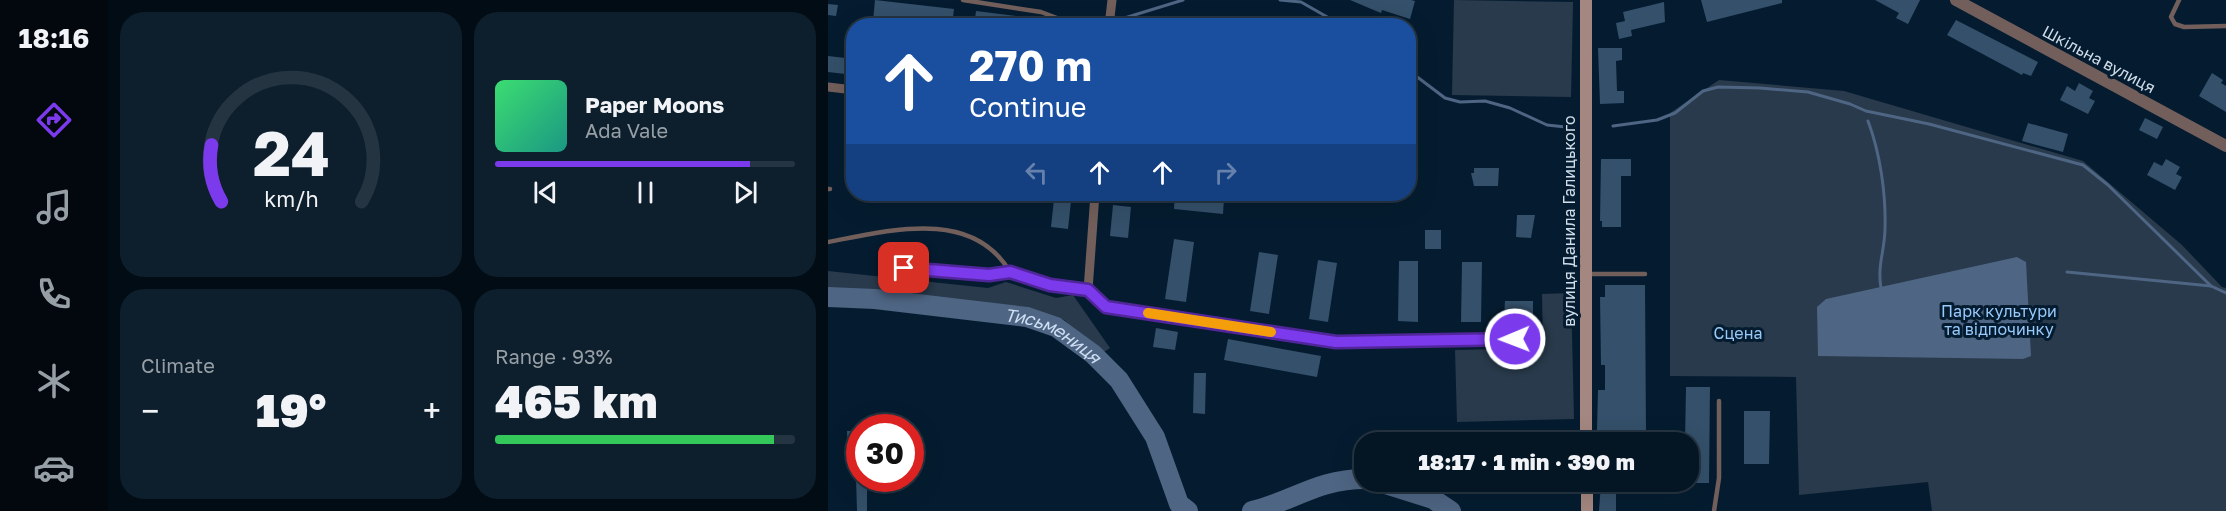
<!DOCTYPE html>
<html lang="en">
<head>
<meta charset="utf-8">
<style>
  :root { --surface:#041524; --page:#0d1e2c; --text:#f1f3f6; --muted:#979fa6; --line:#253441; --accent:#7c3aed }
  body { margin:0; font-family:"Golos Text",sans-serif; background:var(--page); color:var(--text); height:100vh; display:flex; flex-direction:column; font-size:22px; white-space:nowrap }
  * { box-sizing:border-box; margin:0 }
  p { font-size:20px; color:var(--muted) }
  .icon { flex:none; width:33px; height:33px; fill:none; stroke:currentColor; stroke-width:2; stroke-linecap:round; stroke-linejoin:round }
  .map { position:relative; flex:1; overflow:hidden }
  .details { display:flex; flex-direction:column; gap:12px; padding:12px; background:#020c14; width:720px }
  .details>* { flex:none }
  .top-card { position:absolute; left:18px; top:18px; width:570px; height:183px; border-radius:24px; box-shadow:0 6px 24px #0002,0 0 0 2px var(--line); background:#1a4fa0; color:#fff; overflow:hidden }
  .speed { position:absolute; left:18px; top:414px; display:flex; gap:12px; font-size:30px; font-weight:700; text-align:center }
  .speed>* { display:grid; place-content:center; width:78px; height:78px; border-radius:50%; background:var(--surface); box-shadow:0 6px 24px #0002,0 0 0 2px var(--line); line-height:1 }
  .speed .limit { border:9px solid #d22; background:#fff; color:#111 }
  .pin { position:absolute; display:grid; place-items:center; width:51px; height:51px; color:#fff; margin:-26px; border-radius:12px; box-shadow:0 3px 9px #0006 }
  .me { position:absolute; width:66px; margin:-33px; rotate:269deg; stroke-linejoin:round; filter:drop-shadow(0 0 4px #0008) }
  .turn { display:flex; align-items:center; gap:21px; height:126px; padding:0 24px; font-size:27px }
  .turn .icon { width:78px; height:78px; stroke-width:2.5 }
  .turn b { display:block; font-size:42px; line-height:51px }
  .lanes { display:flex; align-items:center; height:57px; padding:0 24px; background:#0003; justify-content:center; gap:30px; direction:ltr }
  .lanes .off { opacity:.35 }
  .big { font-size:45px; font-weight:800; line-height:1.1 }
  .details .widget { flex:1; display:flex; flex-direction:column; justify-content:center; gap:9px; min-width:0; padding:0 21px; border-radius:24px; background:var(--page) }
  .details .dial { align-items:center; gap:0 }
  .dial svg { height:156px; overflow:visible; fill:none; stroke:var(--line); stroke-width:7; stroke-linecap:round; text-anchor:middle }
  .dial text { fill:var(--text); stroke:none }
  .song { display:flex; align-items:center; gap:18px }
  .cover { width:72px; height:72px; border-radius:9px; background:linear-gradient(135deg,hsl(140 70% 55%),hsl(170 70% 35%)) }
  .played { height:6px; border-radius:3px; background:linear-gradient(90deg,var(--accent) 85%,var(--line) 85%) }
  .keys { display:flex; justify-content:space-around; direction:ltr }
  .heat { display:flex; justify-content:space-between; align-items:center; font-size:33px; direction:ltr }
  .charge { height:9px; border-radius:4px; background:linear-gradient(90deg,#34c759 93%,var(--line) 0) }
  .details .tiles { flex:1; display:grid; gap:12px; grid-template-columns:repeat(2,1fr) }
  .trip { position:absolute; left:526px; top:432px; width:345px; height:60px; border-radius:24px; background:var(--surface); box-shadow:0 6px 24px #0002,0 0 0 2px var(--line); font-weight:800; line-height:60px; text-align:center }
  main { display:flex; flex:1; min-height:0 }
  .tabs { display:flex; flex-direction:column; width:108px; justify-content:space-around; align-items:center; background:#02080e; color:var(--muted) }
  .tabs .icon { width:42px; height:42px }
  .tabs .on { color:var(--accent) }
  .tabs b { font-size:27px; color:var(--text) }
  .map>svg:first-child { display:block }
  .green { fill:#283a4b }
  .water { fill:#4e6583 }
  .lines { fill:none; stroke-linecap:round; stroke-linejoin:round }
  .stream { stroke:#4e6583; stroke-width:3 }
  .river { stroke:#4e6583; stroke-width:20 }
  .building { fill:#34506a }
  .service { stroke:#725f5b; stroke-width:4.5 }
  .minor { stroke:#725f5b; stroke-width:9 }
  .tertiary { stroke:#725f5b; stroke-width:12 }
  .secondary { stroke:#a48780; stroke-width:12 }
  .route-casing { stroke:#51269a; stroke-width:15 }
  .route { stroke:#7c3aed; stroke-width:10 }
  .slow { stroke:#f59e0b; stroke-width:10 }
  .labels { text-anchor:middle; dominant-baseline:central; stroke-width:6; stroke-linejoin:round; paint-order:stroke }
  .street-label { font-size:16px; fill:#cfddea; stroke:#051c30 }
  .park-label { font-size:16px; fill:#97c9f9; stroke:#051c30 }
  .water-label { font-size:18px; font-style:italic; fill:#cedef4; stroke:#051c30 }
</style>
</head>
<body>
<main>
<nav class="tabs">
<b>18:16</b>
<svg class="icon on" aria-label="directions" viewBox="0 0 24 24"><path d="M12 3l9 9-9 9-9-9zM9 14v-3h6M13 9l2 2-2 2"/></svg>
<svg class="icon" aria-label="music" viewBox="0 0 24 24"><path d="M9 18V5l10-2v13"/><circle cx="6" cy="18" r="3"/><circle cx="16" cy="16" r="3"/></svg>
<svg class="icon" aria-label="phone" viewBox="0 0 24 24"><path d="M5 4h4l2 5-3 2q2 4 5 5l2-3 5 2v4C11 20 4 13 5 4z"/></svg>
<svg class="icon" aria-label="climate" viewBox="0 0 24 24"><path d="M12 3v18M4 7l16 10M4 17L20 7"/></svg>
<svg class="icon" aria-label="car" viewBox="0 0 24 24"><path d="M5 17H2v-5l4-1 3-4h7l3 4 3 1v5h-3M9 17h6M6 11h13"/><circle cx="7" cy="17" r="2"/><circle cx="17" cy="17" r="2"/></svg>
</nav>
<section class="details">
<div class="tiles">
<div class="widget dial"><svg viewBox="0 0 100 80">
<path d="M14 69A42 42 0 1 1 86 69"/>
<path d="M14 69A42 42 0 0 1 9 40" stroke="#7c3aed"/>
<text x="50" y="56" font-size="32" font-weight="700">24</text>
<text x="50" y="72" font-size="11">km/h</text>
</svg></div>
<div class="widget">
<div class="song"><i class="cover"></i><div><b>Paper Moons</b><p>Ada Vale</p></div></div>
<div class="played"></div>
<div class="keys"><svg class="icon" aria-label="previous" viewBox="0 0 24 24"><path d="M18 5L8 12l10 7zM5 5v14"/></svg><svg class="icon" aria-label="pause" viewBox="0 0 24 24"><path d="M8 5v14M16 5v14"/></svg><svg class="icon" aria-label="next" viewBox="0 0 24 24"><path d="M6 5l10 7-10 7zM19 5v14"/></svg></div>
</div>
<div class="widget"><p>Climate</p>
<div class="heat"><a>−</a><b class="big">19°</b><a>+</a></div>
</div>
<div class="widget"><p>Range · 93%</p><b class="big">465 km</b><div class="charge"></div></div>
</div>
</section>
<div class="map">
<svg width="1398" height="511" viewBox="0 0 1398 511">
  <rect width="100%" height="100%" fill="#051c30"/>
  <g class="green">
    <polygon points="626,0 745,2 743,97 624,95"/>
    <polygon points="891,80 1016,91 1255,161 1354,245 1394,287 1398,288 1398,511 1104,511 1100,482 971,495 968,377 842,376 842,113"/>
    <polygon points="0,271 160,288 178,282 228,298 245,295 282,348 273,354 236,320 201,309 48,291 0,290"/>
    <polygon points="743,293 746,419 629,422 627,350 715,348 714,294"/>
  </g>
  <polygon class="water" points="1189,257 1198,262 1203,356 1195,359 990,356 989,307 998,299"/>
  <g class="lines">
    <g class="stream">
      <polyline points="452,0 473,2 515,26"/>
      <polyline points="290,20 355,0"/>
      <polyline points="580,70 617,98 632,102 657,101 682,108 719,125 747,128"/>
      <path d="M1040 121C1052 153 1058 193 1057 228 1057 250 1049 265 1053 288"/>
      <polyline points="785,126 829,120 847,113 875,91 890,87 932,88 980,92 1022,104 1038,111 1101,124 1255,165 1280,185 1383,286"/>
      <polyline points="1239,272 1383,286 1398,293"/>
    </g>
    <g class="river">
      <path id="s1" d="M0 297 47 299 199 317 228 327 265 354 291 380 327 437 351 504 360 511"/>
      <polyline points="551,482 605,499 623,511"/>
      <path d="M424 511C466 501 489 479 537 479"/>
    </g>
  </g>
  <g class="building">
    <polygon points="47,0 126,9 124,26 88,26 45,21"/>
    <polygon points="522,0 583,0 587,1 582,19 554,10 553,13 548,11"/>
    <polygon points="873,0 954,0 954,3 879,22"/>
    <polygon points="1047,0 1092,0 1080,24 1068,18 1071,13"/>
    <polygon points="836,2 837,22 803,30 804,36 791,39 788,23 797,21 795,12"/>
    <polygon points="0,4 10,5 8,16 0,15"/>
    <polygon points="148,11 220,20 220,26 146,26"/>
    <polygon points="1128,20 1210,62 1203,76 1195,73 1194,75 1119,35"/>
    <polygon points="770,48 794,48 794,60 788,61 789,91 796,91 796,103 772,104"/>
    <polygon points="0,56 26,59 26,75 0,72"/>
    <polygon points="1384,73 1395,80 1393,83 1398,86 1398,112 1371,96"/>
    <polygon points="1251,83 1265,91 1261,98 1267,101 1260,114 1232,100 1239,86 1247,91"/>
    <polygon points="18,101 26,102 26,118 16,117"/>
    <polygon points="1317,118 1335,127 1329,139 1311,130"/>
    <polygon points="1200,123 1240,134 1235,152 1194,141"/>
    <polygon points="773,159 803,159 803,176 793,176 793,227 774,227 774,221 772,221"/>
    <polygon points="1338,159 1352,167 1348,174 1354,177 1347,190 1319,175 1326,162 1334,166"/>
    <polygon points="646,168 671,168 670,186 646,186 643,173 646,173"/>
    <polygon points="347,194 396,198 395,214 346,209"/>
    <polygon points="226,199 243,201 240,229 223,227"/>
    <polygon points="285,205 303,207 300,238 282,236"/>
    <polygon points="689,215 707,215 703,238 688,237"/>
    <rect x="597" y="230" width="16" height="19"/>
    <polygon points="346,239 366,242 358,302 337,299"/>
    <polygon points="431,252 450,255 441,314 422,311"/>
    <polygon points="490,260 509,263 500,322 481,319"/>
    <polygon points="571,261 590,261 590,322 570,321"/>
    <polygon points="634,262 654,262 653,322 633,322"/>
    <polygon points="777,285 817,285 818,431 769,430 770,390 777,390 777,365 773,365 772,297 777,297"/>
    <polygon points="677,301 705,301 705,318 676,318"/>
    <polygon points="328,328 350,332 347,350 325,347"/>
    <polygon points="400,339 493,356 489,377 396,360"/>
    <polygon points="366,373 378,373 377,414 365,413"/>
    <polygon points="858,387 882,387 881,483 861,483 861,442 857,442"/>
    <polygon points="916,411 942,411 941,464 916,464"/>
    <polygon points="19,431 32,431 32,457 20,457"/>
    <polygon points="28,478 39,478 39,511 29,511"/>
    <polygon points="773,482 788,482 788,511 771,511"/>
  </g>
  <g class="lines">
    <g class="service">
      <polyline points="135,0 213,12 250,26"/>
      <polyline points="1351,0 1343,17 1347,24 1356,27 1398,26"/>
      <polyline points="0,189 2,189"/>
      <path d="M0 242C60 231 144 207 182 272L222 285 260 290"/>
      <polyline points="76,268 161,275 182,272"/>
      <polyline points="760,274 817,274"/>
      <polyline points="886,511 891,478 891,401"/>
    </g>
    <g class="minor">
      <polyline points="281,26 284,0"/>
      <polyline points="0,87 26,90"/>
      <polyline points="267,194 260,290 278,307 508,342 687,339"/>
    </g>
    <polyline class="tertiary" points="1128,0 1398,146"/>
    <g class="secondary">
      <polyline points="758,0 758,442"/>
      <polyline points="759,482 759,511"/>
    </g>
  </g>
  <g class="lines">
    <defs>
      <polyline id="route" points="76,268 161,275 182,272 222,285 260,290 278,307 508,342 687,339"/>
    </defs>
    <use href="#route" class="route-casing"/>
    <use href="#route" class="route"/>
    <polyline class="slow" points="320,313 443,332"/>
  </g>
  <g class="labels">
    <g class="street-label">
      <text transform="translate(1271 59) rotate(28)">Шкільна вулиця</text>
      <text transform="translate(741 221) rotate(-90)">вулиця Данила Галицького</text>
    </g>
    <g class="park-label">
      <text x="1171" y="311">Парк культури<tspan x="1171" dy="18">та відпочинку</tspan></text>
      <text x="910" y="333">Сцена</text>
    </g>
    <g class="water-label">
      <text stroke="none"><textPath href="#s1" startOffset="231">Тисьмениця</textPath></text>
    </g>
  </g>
</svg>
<div class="speed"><div class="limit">30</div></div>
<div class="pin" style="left:76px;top:268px;background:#d93025"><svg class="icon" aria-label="arrive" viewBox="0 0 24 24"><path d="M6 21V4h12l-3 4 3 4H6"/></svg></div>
<svg class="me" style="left:687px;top:339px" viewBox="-20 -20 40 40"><circle r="17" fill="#7c3aed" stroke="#fff" stroke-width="3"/><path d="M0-11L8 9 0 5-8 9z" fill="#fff"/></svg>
<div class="trip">18:17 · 1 min · 390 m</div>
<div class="top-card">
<div class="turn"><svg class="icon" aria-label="ahead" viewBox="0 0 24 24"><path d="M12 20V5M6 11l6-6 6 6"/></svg><div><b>270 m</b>Continue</div></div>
<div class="lanes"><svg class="icon off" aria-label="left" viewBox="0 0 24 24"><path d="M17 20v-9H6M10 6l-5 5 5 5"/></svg><svg class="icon" aria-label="ahead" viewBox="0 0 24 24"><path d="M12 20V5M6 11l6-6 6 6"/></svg><svg class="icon" aria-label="ahead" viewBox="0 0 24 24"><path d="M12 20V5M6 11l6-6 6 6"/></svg><svg class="icon off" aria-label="right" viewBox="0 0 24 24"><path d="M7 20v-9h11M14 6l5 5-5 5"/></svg></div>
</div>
</div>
</main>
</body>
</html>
